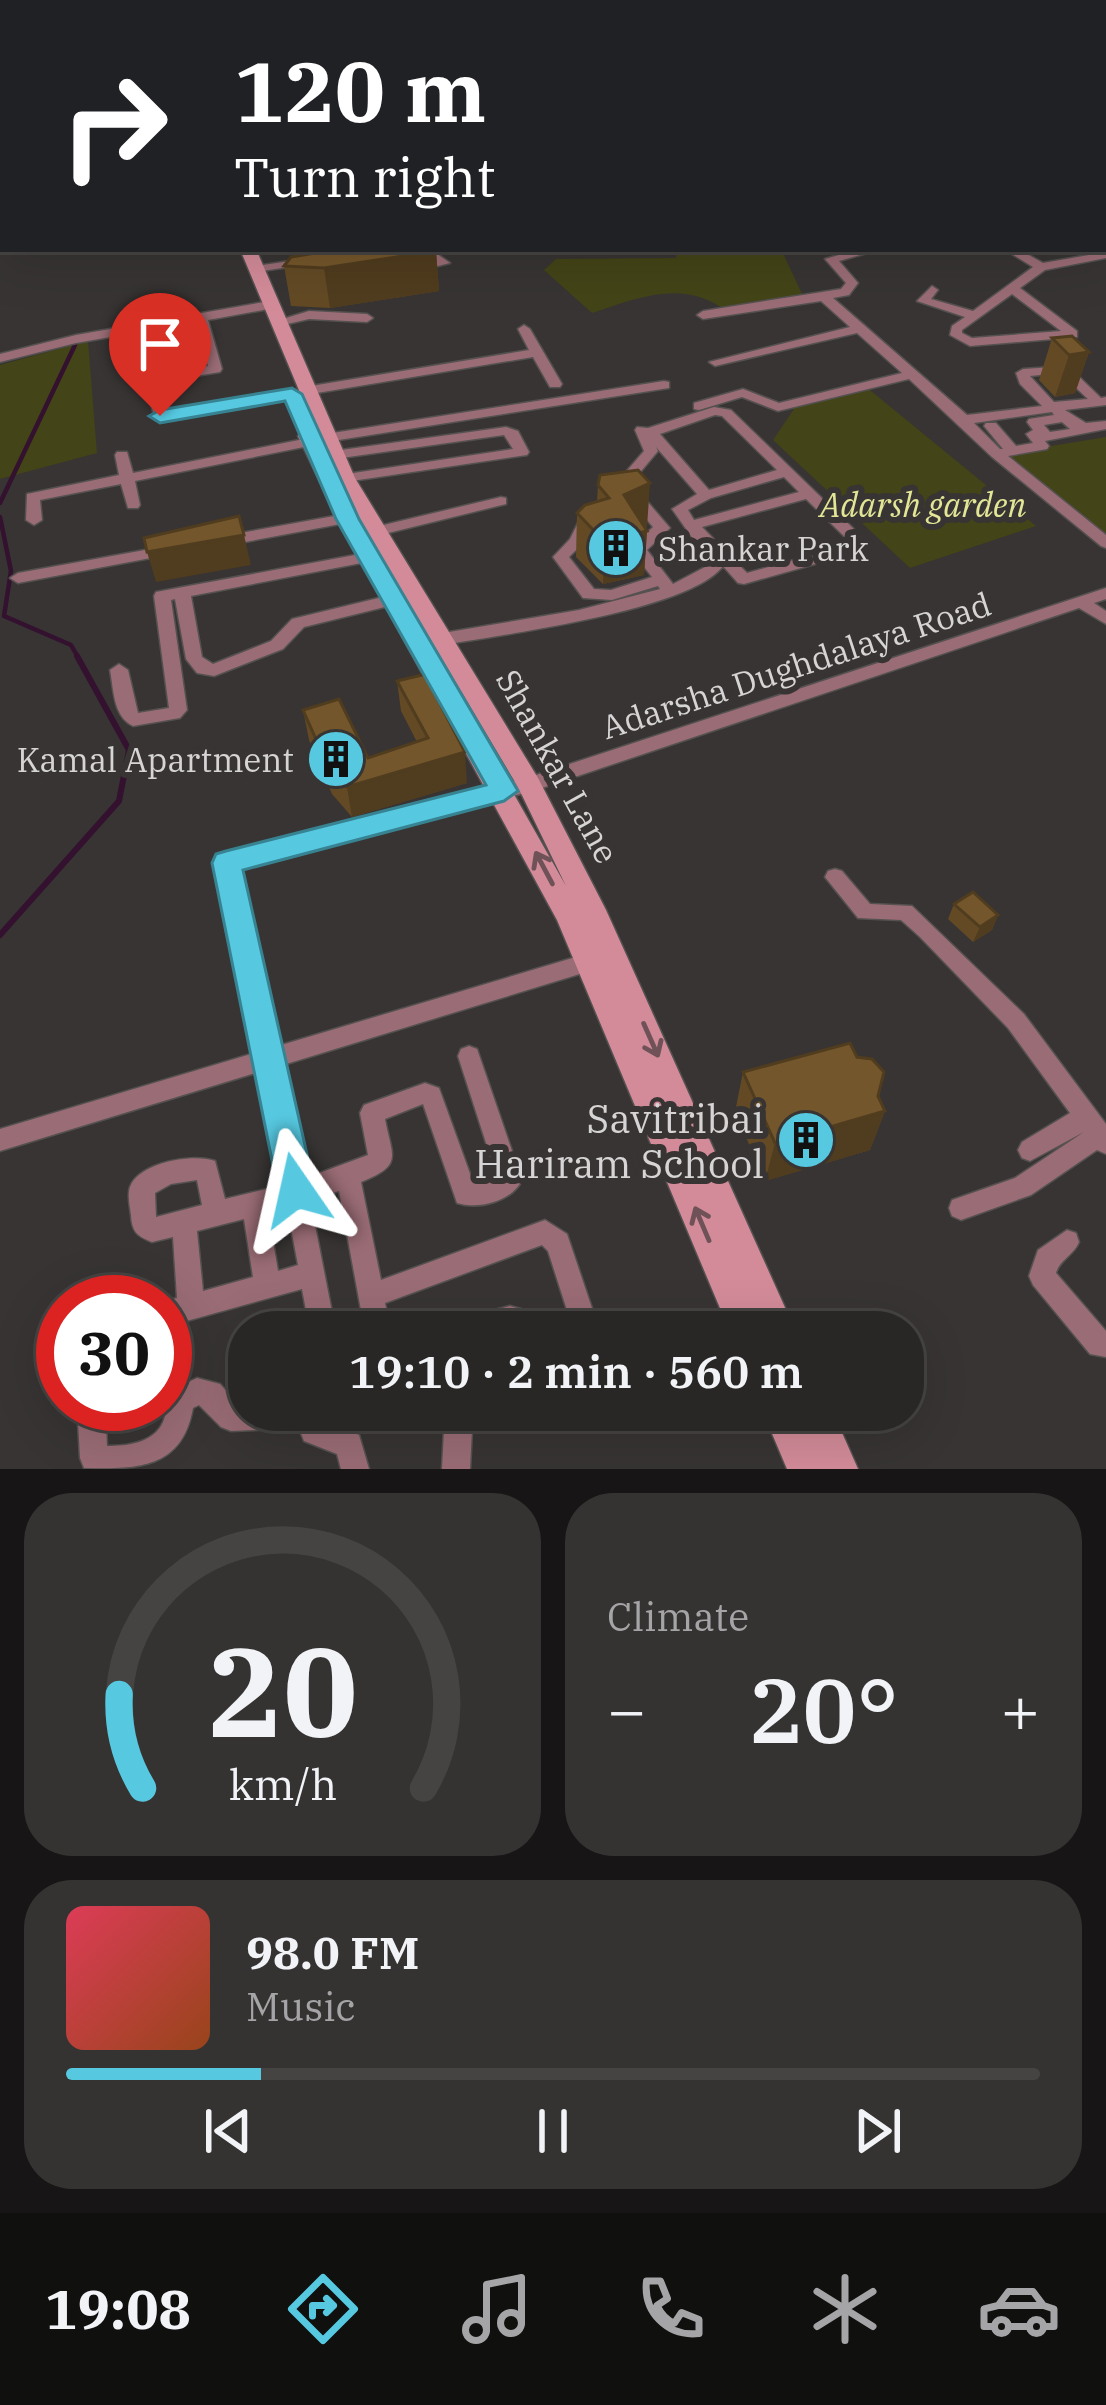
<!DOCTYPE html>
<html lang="en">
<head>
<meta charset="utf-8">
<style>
  :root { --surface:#292726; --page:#353332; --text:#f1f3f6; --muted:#a5a5a7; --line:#454443; --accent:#56c9e1 }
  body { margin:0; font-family:"IBM Plex Serif",serif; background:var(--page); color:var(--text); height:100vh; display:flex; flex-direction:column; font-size:45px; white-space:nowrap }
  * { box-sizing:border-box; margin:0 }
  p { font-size:39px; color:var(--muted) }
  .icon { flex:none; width:66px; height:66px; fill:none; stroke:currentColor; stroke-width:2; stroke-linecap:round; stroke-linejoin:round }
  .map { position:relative; height:1469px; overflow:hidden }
  .panel { display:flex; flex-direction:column; gap:24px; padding:24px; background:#171515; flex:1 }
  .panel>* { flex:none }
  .banner { position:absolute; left:0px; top:0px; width:1107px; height:252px; box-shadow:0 12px 48px #0002,0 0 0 3px var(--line); background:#202124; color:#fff; overflow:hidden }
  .speed { position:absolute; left:36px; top:1275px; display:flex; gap:24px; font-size:60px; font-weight:700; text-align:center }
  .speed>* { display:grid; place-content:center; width:156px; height:156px; border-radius:50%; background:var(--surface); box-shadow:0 12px 48px #0002,0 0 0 3px var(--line); line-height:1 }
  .speed .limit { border:18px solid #d22; background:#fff; color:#111 }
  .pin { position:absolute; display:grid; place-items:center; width:102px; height:102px; color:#fff; margin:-123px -51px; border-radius:50% 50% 50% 0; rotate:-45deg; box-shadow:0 0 12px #0007 }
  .pin .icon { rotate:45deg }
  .me { position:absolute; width:132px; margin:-66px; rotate:349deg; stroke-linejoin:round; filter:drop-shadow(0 0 9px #0008) }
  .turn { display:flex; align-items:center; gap:42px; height:252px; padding:0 36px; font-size:54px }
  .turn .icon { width:156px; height:156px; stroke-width:2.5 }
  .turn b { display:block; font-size:84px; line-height:102px }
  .big { font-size:90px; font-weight:600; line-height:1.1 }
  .panel .card { flex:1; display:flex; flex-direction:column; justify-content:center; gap:18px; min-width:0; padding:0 42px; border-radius:48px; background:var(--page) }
  .panel .dial { align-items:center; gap:0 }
  .dial svg { height:312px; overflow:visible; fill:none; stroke:var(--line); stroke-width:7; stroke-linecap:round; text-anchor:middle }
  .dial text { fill:var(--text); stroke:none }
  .song { display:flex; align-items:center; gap:36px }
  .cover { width:144px; height:144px; border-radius:18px; background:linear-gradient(135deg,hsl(350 70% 55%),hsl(20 70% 35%)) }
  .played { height:12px; border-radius:6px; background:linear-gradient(90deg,var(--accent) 20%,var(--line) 20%) }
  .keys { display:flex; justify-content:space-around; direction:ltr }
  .heat { display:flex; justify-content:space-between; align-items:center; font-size:66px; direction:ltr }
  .panel .tiles { flex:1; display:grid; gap:24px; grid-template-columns:1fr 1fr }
  .card:last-child { grid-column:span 2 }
  .trip { position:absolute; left:228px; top:1311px; width:696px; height:120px; border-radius:48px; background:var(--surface); box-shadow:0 12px 48px #0002,0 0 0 3px var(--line); font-weight:600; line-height:120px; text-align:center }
  .dock { display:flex; height:192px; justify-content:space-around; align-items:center; background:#10100f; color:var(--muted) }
  .dock .icon { width:84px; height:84px }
  .dock .current { color:var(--accent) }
  .dock b { font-size:54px; color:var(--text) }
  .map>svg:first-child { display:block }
  .green { fill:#434417 }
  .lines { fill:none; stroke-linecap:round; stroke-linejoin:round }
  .stream-far1 { stroke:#33112f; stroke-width:4.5 }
  .stream { stroke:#33112f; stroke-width:6 }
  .street-casing { stroke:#545150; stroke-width:3 }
  .secondary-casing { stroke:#545150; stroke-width:3 }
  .primary-casing { stroke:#545150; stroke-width:3 }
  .street { fill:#9a6c75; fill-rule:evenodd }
  .secondary { fill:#d38b99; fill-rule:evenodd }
  .primary { fill:#fea2b4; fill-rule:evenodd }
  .rail { stroke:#a19f9e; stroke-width:3; stroke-dasharray:8 8; stroke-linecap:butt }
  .wall { fill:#634a25 }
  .shaded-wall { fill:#503c1e }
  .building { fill:#73562b; stroke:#503c1e; stroke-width:3 }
  .oneway { stroke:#6e5257 }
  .route { fill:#56c9e1; stroke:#388392; stroke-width:3 }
  .labels { text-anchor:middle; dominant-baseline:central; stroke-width:12; stroke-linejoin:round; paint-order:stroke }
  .park-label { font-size:33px; font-style:italic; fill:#e2e696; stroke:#373433 }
  .poi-label { font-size:33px; fill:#d6d4d4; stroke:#373433; text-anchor:start }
  .street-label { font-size:33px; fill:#d6d4d4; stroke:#373433 }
  .near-poi-label { font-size:39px; fill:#d6d4d4; stroke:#373433; text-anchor:end }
</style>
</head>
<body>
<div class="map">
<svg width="1106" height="1469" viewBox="0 0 1106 1469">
  <rect width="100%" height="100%" fill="#373433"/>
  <g class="green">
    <path d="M678 249H781L802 294 726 311C684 278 637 298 592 313L544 270 556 259 676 258Z"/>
    <polygon points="88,341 97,453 0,479 0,365"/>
    <polygon points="865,386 1036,526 910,568 773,440 796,406"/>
    <polygon points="1106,437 1106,534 1003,454"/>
  </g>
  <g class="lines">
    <g class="stream-far1">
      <polyline points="0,503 75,345"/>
      <polyline points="0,517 11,571 4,616 71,645 79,659"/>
    </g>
    <polyline class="stream" points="0,935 119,801 129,750 77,656"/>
    <defs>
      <g id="street">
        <polygon points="1070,0 1079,0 1082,3 1073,3"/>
        <polygon points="857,1 889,1 893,3 853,3"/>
        <rect x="1104" y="19" width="2" height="5"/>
        <rect x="0" y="41" width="3" height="6"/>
        <polygon points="1104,71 1106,72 1106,78 1104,77"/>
        <rect x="1104" y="164" width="2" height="7"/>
        <polygon points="416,249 430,249 450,263 414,272 414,268 435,262"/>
        <path d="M860 249H881L839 261 858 283 849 295 833 298 967 415 1042 406 1020 384 1016 373 1023 369 1068 366 1101 398 1106 397V405L1065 410 1086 423 1106 421V429L1045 441 1049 446 1047 449 1008 456 1106 535V548L1101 546 992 457 909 379 778 411 742 397 699 410 694 409V403L743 389 779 403 902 373 857 333 715 366 709 362 850 327 821 301 703 319 697 315 703 311 841 289 846 283 825 259ZM1060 373 1088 399 1054 402 1030 376ZM1052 412 1054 415 1029 419 1027 422 1033 430 1026 434 1033 443 1016 446 996 423H986L984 426 1003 449H1000L974 423ZM1062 422 1070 429 1050 432 1044 425Z"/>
        <path d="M1004 249H1018L1043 263 1106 252V258L1045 270 1020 288 1077 331V337L970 346 950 335 952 326 965 317 917 301 932 286 938 290 931 299 973 311 1033 267ZM1012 294 1061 331 972 338 962 333V330Z"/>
        <polygon points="304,259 310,262 308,264 256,272 250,269 256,266"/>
        <polygon points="270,301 276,305 274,308 208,320 222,369 220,372 159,382 166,412 296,391 298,394 291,398 155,420 145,379 147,376 208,366 196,322 76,343 0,362 0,354 76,335"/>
        <polygon points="309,311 367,314 373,318 367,322 309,319 279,326 273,322"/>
        <polygon points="524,325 530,329 562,384 560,387 550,387 533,357 305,395 298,391 305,387 529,350 518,329"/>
        <polygon points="664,381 669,382 669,388 326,442 319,438 326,434"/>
        <path d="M714 407 731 410 860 535 864 548 861 551 744 584 738 583 723 566C689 612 491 636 431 647L425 645 423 641 425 637 431 635 579 610 660 589 658 586 612 600 583 598 553 557 570 539 581 517 586 515 594 520 585 541 569 557 594 589 611 590 652 577 630 549 653 527 636 507 624 504V498L646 500 670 528 647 550 673 584 707 566V559L672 509 697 494 656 447 658 451 637 476H627L625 473 644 451 635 430 637 427 648 428ZM715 415 722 416 777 470 709 490 660 434ZM784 477 799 492 694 520 688 510 711 498ZM806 499 847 539 848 545 747 573 702 527Z"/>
        <polygon points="506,427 518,431 529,452 527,455 345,482 340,481 340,475 513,449 504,435 334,459 327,455 334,451"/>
        <polygon points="309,438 314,439 314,445 135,481 140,505 138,508 128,508 121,484 40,500 42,520 34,525 26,520 27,494 119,475 115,455 117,452 127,452 133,473"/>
        <polygon points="501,497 506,498 506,504 376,536 368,531 371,528"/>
        <polygon points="362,511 370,516 367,519 224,546 216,541 224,536"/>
        <polygon points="167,546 172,548 175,551 172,554 18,583 10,578 18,573"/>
        <path d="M371 552 377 554 379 557 377 560 191 596 202 657 213 664 271 641 292 619 395 594 403 599 401 603 304 627 283 649 214 676 197 673 186 659 175 599 171 600 187 710 180 718 133 726C113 716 114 691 110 670L119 664 128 670 138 713 169 708 154 596 156 592Z"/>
        <path d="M1106 588V599L1094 603 1106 611V624L1079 608 536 790 238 868 278 1046 596 951 603 954 607 960 603 966 596 969 283 1065 306 1178 368 1155 360 1113 364 1105 425 1083 439 1088 473 1182 497 1177 458 1056 461 1049 469 1046 477 1049 522 1180C512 1201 480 1210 457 1203L423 1104 385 1119C392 1157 404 1165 361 1182L381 1280 545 1220 567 1234 600 1332H574L548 1251 542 1245 385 1303 391 1332H365L339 1191 310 1200 336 1332H310L302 1289 165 1327V1302H163L177 1298 173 1237 152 1242C137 1236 132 1232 131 1215 130 1207 127 1195 130 1187 139 1162 194 1153 215 1161L225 1199 283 1185 262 1071 0 1151V1129L258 1052 217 863 220 857 527 778ZM197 1180 202 1205 156 1217 155 1193 171 1184ZM287 1207 298 1265 278 1271 268 1212ZM244 1219 253 1277 203 1291 197 1231Z"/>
        <polygon points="835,869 842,871 870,904 912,906 1024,1014 1106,1124 1106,1154 1097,1150 1031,1195 961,1220 952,1216 949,1208 952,1200 1015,1178 1084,1132 1030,1161 1022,1158 1018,1150 1022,1142 1070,1113 1008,1028 920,937 901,920 858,918 825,877 828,871"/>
        <path d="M1067 1230 1076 1233 1079 1242C1074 1255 1059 1260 1056 1273L1106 1331V1357L1090 1354 1033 1285 1029 1276 1038 1250Z"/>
        <polygon points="510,1306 528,1311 536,1332 441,1332 445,1323"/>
        <path d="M197 1378 220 1384 237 1403H249V1410H319L324 1421 359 1435 369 1469H341L337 1454 304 1441 299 1428 231 1431 221 1427 199 1405 193 1408C182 1469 138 1469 84 1468L80 1458 77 1404H105L107 1446C127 1446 154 1443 163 1422 167 1412 167 1400 171 1390Z"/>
        <polygon points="445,1410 473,1410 470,1469 442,1469"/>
      </g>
      <g id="secondary">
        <polygon points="128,0 140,0 142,3 130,3"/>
        <path d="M240 249H256L355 478 538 778 606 910 796 1332H730L557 920 338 519 298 436 307 430 314 432 326 455ZM349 502 518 787 566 886 358 519Z"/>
        <polygon points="762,1410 832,1410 858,1469 787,1469"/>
      </g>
      <g id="primary">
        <rect x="1104" y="91" width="2" height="10"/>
        <rect x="0" y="147" width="3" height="10"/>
      </g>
    </defs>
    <use href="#street" class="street-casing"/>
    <use href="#secondary" class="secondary-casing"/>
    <use href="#primary" class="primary-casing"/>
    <use href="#street" class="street"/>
    <use href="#secondary" class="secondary"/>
    <use href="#primary" class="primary"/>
    <g class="rail">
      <polyline points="497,2 546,0"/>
      <polyline points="332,3 387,0"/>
      <polyline points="373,3 427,0"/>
      <polyline points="409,3 471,0"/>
      <polyline points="455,3 511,0"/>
    </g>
  </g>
  <g class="wall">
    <polygon points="436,251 439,291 330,308 291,306 284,266"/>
    <polygon points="1052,338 1089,352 1075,393 1055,397 1039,380"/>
    <polygon points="598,485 647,527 645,528 647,531 644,575 603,584 576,557 577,513 597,501"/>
    <polygon points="397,681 441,692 442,707 467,783 352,817 332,794 309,740 303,710 368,758 417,742 401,711"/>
    <polygon points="954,904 998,915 992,930 973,942 948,919"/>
    <polygon points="743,1072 878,1096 885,1111 870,1150 765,1181 735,1112"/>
    <polygon points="847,1410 885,1410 860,1428"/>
  </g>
  <g class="shaded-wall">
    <polygon points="436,251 439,291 330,308 324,268"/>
    <polygon points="1089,352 1075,393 1055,397 1069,355"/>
    <polygon points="650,483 647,527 629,535 647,531 644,575 603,584 604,541 624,495"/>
    <polygon points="244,535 251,565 156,582 147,552"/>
    <polygon points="465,752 467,783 352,817 347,787"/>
    <polygon points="998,915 992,930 973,942 980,927"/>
    <polygon points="885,1111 870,1150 765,1181 775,1143"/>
    <polygon points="877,1410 885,1410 860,1428 866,1417"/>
  </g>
  <g class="building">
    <polygon points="340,249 435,249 436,251 324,268 284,266 291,257"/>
    <polygon points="1072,336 1089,352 1069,355 1052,338"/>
    <polygon points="638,470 650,483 624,495 647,531 604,541 577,513 585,505 609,498 598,485 600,475"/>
    <polygon points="239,516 244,535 147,552 144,538"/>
    <polygon points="430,673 441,692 435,694 465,752 347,787 327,764 303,710 339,699 368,758 428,738 397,681"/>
    <polygon points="973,892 998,915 980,927 954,904"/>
    <polygon points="850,1043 857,1057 872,1059 884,1072 878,1096 885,1111 775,1143 743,1072"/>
    <polygon points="903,1367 914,1384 903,1391"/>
    <polygon points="861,1410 877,1410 866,1417"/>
  </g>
  <defs><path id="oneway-shaft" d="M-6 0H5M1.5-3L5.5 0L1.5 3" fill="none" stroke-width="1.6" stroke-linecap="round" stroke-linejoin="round" transform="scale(3)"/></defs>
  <g class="oneway">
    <use href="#oneway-shaft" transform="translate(544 868) rotate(-118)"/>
    <use href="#oneway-shaft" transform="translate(651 1040) rotate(66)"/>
    <use href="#oneway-shaft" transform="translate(702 1224) rotate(-113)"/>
  </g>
  <polygon class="route" points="292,388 302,394 359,519 518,791 504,801 243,870 315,1190 309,1203 296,1208 283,1203 278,1190 212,863 216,854 226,851 486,785 336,519 285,401 160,423 149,416 160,410"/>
  <defs>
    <symbol id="building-disc" viewBox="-11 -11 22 22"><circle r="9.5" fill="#56c9e1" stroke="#373433"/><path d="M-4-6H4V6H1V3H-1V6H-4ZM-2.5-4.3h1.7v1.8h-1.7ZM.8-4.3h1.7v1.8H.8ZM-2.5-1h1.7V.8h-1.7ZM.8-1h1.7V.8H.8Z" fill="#111"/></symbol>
  </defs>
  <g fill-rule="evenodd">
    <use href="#building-disc" x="583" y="515" width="66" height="66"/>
    <use href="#building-disc" x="303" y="726" width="66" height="66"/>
    <use href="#building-disc" x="773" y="1107" width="66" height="66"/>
  </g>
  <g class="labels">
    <g class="park-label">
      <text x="923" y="504">Adarsh garden</text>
    </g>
    <g class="poi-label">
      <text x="658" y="548">Shankar Park</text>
      <text x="294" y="759" text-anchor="end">Kamal Apartment</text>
    </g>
    <g class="street-label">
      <text transform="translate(796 665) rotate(-18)">Adarsha Dughdalaya Road</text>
      <text transform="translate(558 766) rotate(61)">Shankar Lane</text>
    </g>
    <g class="near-poi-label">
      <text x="764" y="1118">Savitribai<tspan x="764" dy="45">Hariram School</tspan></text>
    </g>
  </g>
</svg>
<div class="speed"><div class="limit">30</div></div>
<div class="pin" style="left:160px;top:416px;background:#d93025"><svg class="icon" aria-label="arrive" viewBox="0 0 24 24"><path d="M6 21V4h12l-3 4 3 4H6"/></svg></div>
<svg class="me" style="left:296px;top:1190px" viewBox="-20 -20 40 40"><path d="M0-17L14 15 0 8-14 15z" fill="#56c9e1" stroke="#fff" stroke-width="4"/></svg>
<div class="trip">19:10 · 2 min · 560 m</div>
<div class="banner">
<div class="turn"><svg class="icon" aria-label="right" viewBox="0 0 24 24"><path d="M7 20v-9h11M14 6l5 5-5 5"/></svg><div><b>120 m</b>Turn right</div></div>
</div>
</div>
<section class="panel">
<div class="tiles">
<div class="card dial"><svg viewBox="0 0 100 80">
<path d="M14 69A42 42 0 1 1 86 69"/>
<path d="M14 69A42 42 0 0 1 8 45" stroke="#56c9e1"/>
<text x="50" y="56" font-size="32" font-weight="700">20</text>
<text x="50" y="72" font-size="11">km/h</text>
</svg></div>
<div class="card"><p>Climate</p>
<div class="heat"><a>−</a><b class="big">20°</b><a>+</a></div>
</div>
<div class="card">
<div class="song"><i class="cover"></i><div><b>98.0 FM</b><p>Music</p></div></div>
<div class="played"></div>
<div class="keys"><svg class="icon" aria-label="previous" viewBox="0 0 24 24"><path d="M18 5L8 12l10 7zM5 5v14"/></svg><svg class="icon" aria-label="pause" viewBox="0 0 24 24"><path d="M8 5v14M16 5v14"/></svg><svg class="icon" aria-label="next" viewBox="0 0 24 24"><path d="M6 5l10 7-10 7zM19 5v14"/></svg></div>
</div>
</div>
</section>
<nav class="dock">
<b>19:08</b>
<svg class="icon current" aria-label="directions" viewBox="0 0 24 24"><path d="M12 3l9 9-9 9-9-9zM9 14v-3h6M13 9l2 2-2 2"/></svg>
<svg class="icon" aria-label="music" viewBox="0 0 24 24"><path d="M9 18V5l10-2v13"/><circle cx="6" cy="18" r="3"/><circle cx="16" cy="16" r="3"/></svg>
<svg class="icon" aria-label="phone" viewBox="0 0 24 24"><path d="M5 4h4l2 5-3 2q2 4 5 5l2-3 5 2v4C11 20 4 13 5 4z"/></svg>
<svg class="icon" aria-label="climate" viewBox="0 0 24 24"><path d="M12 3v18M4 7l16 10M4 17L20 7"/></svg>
<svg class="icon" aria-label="car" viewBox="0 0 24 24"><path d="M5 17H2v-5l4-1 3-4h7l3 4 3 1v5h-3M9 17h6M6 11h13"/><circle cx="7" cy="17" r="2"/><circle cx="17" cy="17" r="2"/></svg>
</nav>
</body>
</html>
